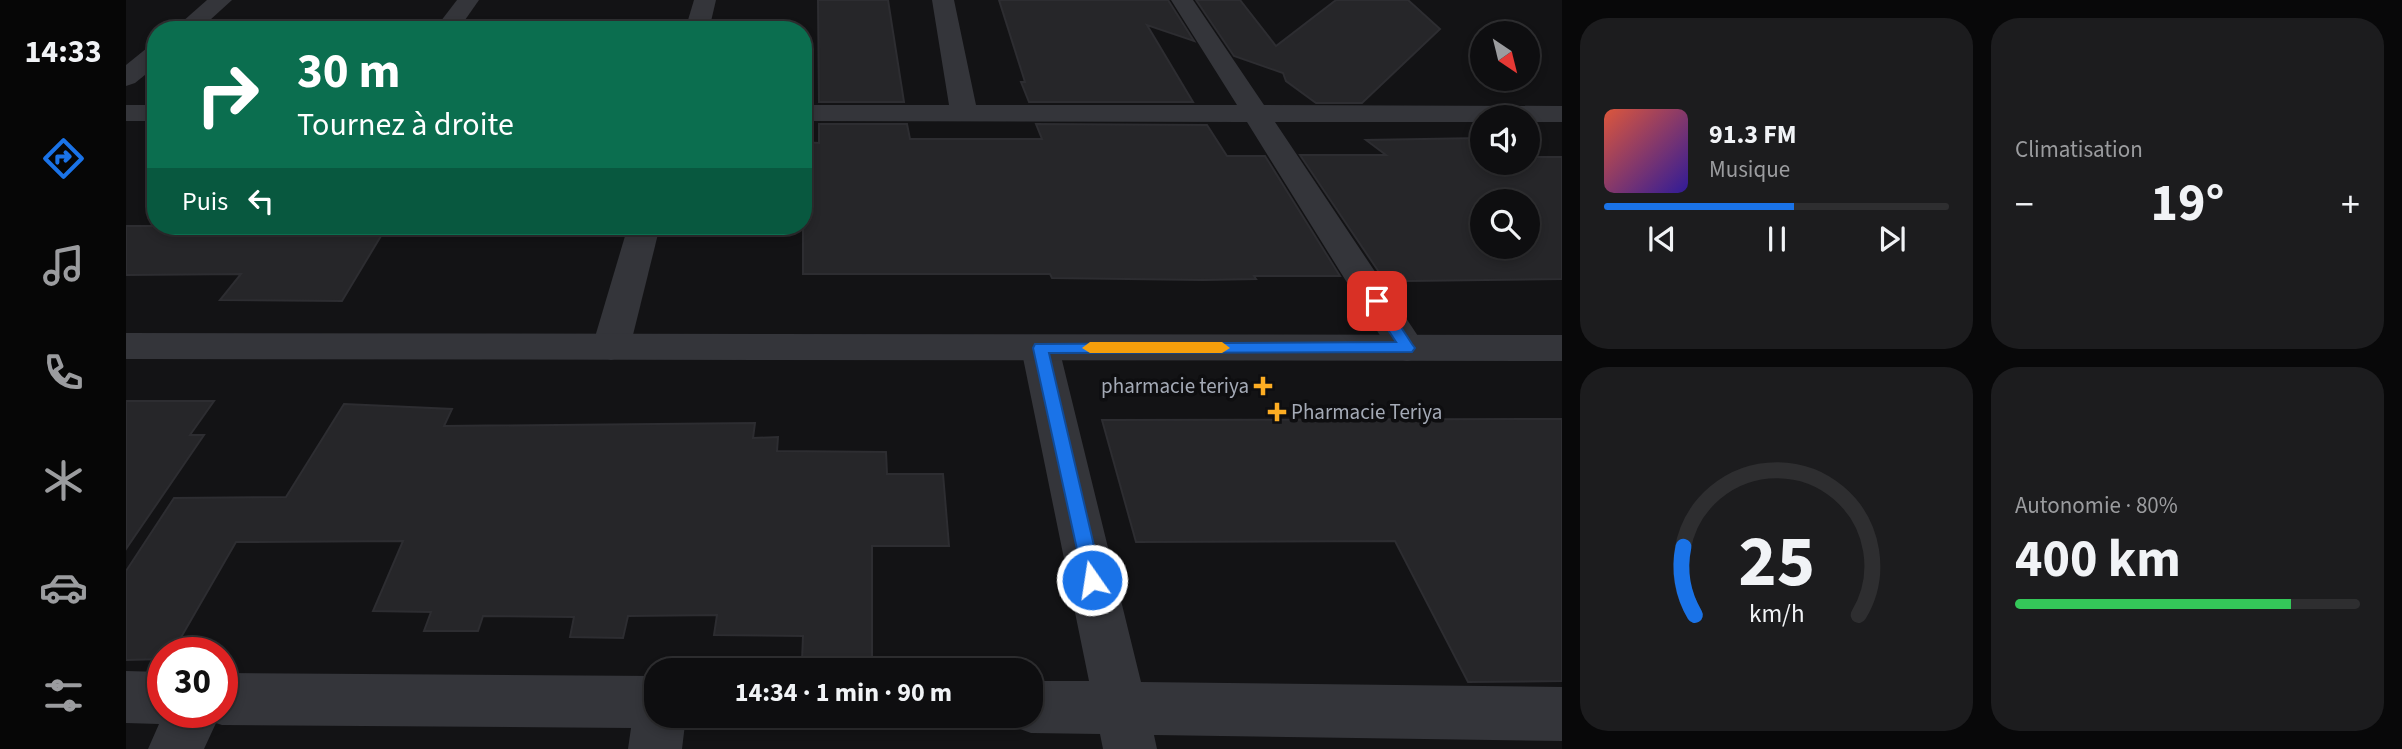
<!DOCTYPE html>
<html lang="fr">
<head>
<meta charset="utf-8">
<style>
  :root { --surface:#0e0e10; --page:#1c1c1e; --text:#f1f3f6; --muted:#9b9c9f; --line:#2e2e30; --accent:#1a73e8 }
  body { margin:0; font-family:"Source Sans 3",sans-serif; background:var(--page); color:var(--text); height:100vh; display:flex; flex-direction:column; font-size:26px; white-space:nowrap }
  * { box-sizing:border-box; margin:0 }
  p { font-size:23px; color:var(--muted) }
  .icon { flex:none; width:38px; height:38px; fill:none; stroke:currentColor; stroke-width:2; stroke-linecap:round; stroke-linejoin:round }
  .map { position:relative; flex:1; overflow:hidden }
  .drawer { display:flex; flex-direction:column; gap:18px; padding:18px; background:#080809; width:840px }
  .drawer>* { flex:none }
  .guide { position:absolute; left:21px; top:21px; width:665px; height:214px; border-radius:28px; box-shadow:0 4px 10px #0003,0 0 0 2px var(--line); background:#0b6e4f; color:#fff; overflow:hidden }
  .needle { width:46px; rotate:145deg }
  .buttons { position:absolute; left:1344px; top:21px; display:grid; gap:14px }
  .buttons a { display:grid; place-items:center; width:70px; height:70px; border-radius:50%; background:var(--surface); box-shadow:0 4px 10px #0003,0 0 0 2px var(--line); font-size:35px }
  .speed { position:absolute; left:21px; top:637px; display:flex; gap:14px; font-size:35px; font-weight:700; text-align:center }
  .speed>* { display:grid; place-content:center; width:91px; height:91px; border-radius:50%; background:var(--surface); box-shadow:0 4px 10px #0003,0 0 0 2px var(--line); line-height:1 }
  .speed .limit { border:10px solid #d22; background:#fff; color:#111 }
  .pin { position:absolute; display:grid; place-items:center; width:60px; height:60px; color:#fff; margin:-30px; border-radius:14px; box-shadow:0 4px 10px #0006 }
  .me { position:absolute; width:77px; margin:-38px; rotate:347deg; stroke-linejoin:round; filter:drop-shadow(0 0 5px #0008) }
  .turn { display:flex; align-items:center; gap:24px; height:147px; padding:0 35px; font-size:32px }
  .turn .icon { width:91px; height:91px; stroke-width:2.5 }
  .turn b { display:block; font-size:49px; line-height:60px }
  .then { display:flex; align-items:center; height:66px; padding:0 35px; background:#0003; gap:14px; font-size:26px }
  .big { font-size:52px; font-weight:700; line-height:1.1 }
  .drawer .widget { flex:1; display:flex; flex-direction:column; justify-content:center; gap:10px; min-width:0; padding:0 24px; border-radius:28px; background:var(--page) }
  .drawer .dial { align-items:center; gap:0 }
  .dial svg { height:182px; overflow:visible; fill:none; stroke:var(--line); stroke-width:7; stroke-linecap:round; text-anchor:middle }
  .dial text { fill:var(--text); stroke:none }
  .song { display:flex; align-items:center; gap:21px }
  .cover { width:84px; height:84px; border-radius:10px; background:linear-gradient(135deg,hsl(10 70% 55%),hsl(250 70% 35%)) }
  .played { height:7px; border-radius:4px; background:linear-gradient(90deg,var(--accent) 55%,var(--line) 55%) }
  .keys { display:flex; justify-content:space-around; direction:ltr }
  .heat { display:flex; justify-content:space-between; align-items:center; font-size:38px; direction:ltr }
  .charge { height:10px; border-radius:5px; background:linear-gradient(90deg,#34c759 80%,var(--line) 0) }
  .drawer .tiles { flex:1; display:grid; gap:18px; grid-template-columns:repeat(2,1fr) }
  .trip { position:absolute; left:518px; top:658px; width:399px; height:70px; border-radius:28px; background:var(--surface); box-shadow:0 4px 10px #0003,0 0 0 2px var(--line); font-weight:700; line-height:70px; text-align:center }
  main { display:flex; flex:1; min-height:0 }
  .tabs { display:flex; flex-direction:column; width:126px; justify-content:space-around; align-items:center; background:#060606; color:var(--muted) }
  .tabs .icon { width:49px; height:49px }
  .tabs .active { color:var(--accent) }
  .tabs b { font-size:32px; color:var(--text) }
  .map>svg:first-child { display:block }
  .building { fill:#262629; stroke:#2d2d31; stroke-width:2; fill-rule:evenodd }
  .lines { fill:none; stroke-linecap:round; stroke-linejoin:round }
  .minor { fill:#34353a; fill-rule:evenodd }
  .tertiary { fill:#34353a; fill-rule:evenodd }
  .route { fill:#1a73e8; stroke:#114b97; stroke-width:2 }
  .slow { fill:#f59e0b }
  .poi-dot { fill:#fdad23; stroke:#0e0e10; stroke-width:2.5 }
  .labels { text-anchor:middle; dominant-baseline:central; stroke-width:7; stroke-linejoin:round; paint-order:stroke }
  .poi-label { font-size:21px; fill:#a4aab6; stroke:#0e0e10; text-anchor:end }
</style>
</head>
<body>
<main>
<nav class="tabs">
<b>14:33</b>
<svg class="icon active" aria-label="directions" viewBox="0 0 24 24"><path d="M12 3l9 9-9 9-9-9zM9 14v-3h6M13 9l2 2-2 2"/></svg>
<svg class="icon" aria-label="music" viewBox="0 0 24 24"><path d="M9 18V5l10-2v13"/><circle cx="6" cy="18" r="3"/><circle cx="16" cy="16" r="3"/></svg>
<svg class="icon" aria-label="phone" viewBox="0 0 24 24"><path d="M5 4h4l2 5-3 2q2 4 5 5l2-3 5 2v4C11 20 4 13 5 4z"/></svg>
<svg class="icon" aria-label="climate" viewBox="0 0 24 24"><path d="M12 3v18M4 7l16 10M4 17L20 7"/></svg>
<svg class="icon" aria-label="car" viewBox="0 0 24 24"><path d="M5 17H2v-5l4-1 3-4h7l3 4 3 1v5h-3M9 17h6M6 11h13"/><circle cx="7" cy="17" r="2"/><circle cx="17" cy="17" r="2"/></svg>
<svg class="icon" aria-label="filters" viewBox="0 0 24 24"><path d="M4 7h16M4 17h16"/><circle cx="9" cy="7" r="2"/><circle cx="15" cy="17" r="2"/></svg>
</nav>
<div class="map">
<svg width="1436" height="749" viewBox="0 0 1436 749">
  <rect width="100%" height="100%" fill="#131315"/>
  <g class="building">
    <polygon points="692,0 762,0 778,102 693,102"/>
    <polygon points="873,0 1042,0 1068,41 1021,25 1067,102 903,102 895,82 899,82"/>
    <polygon points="1070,0 1114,0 1150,46 1210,0 1282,0 1314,29 1236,103 1190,103 1160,81 1157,73 1108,56"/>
    <polygon points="693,124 781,124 784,139 916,139 910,124 1081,125 1101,156 1139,156 1214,276 1128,276 1130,279 1077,280 926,278 924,274 677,274 677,142 693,143"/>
    <path d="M1356 138V163H1402V157H1436V279L1281 281 1277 275H1255L1174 155H1260L1240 140ZM1356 201H1402V247H1356Z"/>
    <polygon points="0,226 261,226 216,301 94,300 115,274 0,275"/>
    <polygon points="0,401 88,401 64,435 78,435 0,549"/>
    <polygon points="218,404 326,409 318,426 629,423 627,438 652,437 651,451 760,452 761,474 817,474 823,546 746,546 746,660 676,661 677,636 588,635 591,615 502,616 497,638 444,637 448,617 357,616 352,631 298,631 305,612 247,611 277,541 110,542 46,653 37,653 37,659 0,660 0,571 48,498 160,497"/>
    <polygon points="1436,419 1436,681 1342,682 1269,541 1010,542 976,420"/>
  </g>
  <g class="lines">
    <g class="minor">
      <polygon points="81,0 106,0 73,30 47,30"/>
      <polygon points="331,0 353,0 332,30 308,30"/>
      <polygon points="568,0 590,0 583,30 559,30"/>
      <polygon points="806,0 828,0 850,105 1111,105 1045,0 1067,0 1138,105 1436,106 1436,122 1402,122 1402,117 1356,117 1356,122 1149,122 1300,348 1294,358 1281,361 1268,358 1121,122 677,121 677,105 823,105"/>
      <polygon points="30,46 30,66 9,83 0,86 0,65 21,48"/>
      <rect x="0" y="105" width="30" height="16"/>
      <polygon points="502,226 534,226 504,347 498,356 485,360 472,356 466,347"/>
      <polygon points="914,335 927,338 933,348 1015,682 1436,687 1436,741 1028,735 1031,749 977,749 974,734 905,733 886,726 882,716 905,716 905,681 963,681 895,348 901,338"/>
      <polygon points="0,671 37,672 37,712 96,712 96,673 530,676 530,716 560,716 556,749 502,749 505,728 96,725 90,723 78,749 22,749 33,724 0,723"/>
    </g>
    <polygon class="tertiary" points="0,333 1436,335 1436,361 0,359"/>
  </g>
  <polygon class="route" points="1251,296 1256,298 1286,344 1289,348 1286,352 923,353 976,580 973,586 966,589 959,586 907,348 909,344 1270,342 1243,301"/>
  <polygon class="slow" points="964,342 1096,342 1104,348 1096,353 964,353 956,348"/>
  <g class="poi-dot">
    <path d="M1133.5 375.5h7v7h7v7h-7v7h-7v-7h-7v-7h7z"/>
    <path d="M1147.5 401.5h7v7h7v7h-7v7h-7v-7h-7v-7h7z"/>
  </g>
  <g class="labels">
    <g class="poi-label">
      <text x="1123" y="386">pharmacie teriya</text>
      <text x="1165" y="412" text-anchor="start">Pharmacie Teriya</text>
    </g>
  </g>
</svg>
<div class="buttons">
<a><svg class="needle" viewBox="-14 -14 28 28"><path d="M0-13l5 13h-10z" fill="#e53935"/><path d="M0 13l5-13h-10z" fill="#9b9c9f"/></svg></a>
<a><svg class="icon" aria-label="sound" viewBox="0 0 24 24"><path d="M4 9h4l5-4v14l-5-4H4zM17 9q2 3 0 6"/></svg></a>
<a><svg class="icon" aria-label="search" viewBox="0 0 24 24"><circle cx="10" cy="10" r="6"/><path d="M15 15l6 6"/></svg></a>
</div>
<div class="speed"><div class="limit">30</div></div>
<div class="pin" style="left:1251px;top:301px;background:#d93025"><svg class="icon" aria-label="arrive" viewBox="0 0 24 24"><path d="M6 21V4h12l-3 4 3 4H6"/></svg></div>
<svg class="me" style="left:966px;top:580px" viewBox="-20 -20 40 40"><circle r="17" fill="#1a73e8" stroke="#fff" stroke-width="3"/><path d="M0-11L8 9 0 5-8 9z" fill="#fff"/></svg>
<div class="trip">14:34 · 1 min · 90 m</div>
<div class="guide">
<div class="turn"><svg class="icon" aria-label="right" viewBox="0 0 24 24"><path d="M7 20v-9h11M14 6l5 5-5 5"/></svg><div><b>30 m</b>Tournez à droite</div></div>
<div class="then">Puis<svg class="icon" aria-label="left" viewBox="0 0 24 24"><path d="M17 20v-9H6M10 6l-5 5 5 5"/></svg></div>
</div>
</div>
<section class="drawer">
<div class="tiles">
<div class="widget">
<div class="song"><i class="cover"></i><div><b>91.3 FM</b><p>Musique</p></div></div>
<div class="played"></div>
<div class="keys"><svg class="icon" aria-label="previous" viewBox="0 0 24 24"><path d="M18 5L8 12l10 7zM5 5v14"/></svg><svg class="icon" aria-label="pause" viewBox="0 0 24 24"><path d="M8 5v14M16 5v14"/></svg><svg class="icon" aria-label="next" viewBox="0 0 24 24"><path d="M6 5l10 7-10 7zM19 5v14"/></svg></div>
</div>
<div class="widget"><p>Climatisation</p>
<div class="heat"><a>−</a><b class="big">19°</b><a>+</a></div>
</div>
<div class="widget dial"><svg viewBox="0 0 100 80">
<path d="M14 69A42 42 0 1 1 86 69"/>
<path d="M14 69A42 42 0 0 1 9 39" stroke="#1a73e8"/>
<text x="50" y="56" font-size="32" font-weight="700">25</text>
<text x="50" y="72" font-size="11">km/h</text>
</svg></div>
<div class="widget"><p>Autonomie · 80%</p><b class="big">400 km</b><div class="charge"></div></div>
</div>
</section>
</main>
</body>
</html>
